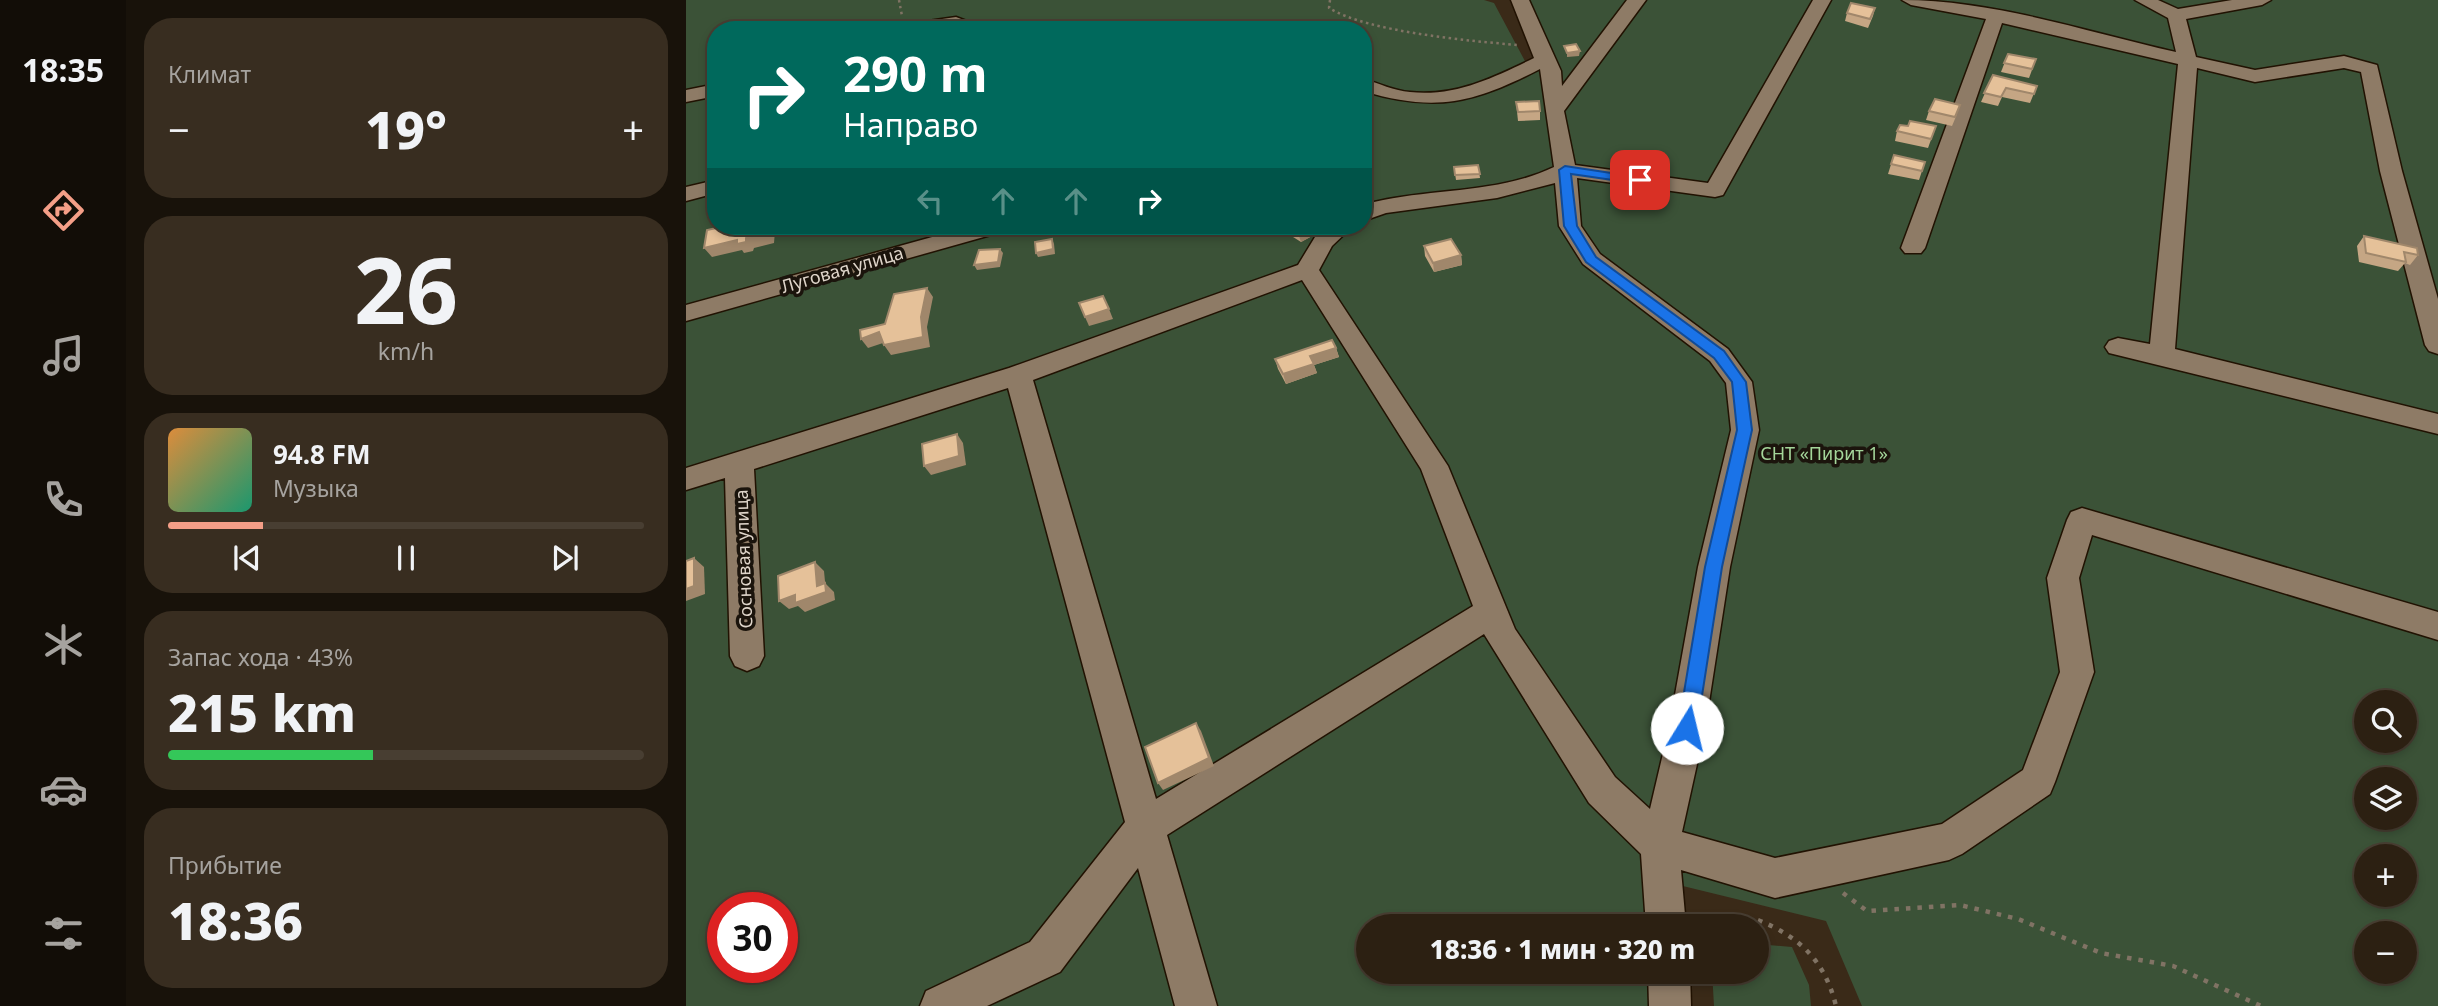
<!DOCTYPE html>
<html lang="ru">
<head>
<meta charset="utf-8">
<style>
  :root { --surface:#2c2012; --page:#382d20; --text:#f1f3f6; --muted:#a6a39f; --line:#483e32; --accent:#f49e87 }
  body { margin:0; font-family:"Noto Sans",sans-serif; background:var(--page); color:var(--text); height:100vh; display:flex; flex-direction:column; font-size:26px; white-space:nowrap }
  * { box-sizing:border-box; margin:0 }
  p { font-size:23px; color:var(--muted) }
  .icon { flex:none; width:38px; height:38px; fill:none; stroke:currentColor; stroke-width:2; stroke-linecap:round; stroke-linejoin:round }
  .map { position:relative; flex:1; overflow:hidden }
  .panel { display:flex; flex-direction:column; gap:18px; padding:18px; background:#18120a; width:560px }
  .panel>* { flex:none }
  .hud { position:absolute; left:21px; top:21px; width:665px; height:214px; border-radius:28px; box-shadow:0 4px 10px #0003,0 0 0 2px var(--line); background:#00695c; color:#fff; overflow:hidden }
  .controls { position:absolute; left:1668px; top:690px; display:grid; gap:14px }
  .controls a { display:grid; place-items:center; width:63px; height:63px; border-radius:50%; background:var(--surface); box-shadow:0 4px 10px #0003,0 0 0 2px var(--line); font-size:35px }
  .speed { position:absolute; left:21px; top:892px; display:flex; gap:14px; font-size:35px; font-weight:700; text-align:center }
  .speed>* { display:grid; place-content:center; width:91px; height:91px; border-radius:50%; background:var(--surface); box-shadow:0 4px 10px #0003,0 0 0 2px var(--line); line-height:1 }
  .speed .limit { border:10px solid #d22; background:#fff; color:#111 }
  .pin { position:absolute; display:grid; place-items:center; width:60px; height:60px; color:#fff; margin:-30px; border-radius:14px; box-shadow:0 4px 10px #0006 }
  .me { position:absolute; width:77px; margin:-38px; rotate:9deg; stroke-linejoin:round; filter:drop-shadow(0 0 5px #0008) }
  .turn { display:flex; align-items:center; gap:24px; height:147px; padding:0 21px; font-size:32px }
  .turn .icon { width:91px; height:91px; stroke-width:2.5 }
  .turn b { display:block; font-size:49px; line-height:60px }
  .lanes { display:flex; align-items:center; height:66px; padding:0 21px; background:#0003; justify-content:center; gap:35px; direction:ltr }
  .lanes .off { opacity:.35 }
  .big { font-size:52px; font-weight:800; line-height:1.1 }
  .panel .tile { flex:1; display:flex; flex-direction:column; justify-content:center; gap:10px; min-width:0; padding:0 24px; border-radius:28px; background:var(--page) }
  .panel .dial { align-items:center; gap:0 }
  .dial b { font-size:91px; line-height:1 }
  .song { display:flex; align-items:center; gap:21px }
  .cover { width:84px; height:84px; border-radius:10px; background:linear-gradient(135deg,hsl(30 70% 55%),hsl(160 70% 35%)) }
  .played { height:7px; border-radius:4px; background:linear-gradient(90deg,var(--accent) 20%,var(--line) 20%) }
  .keys { display:flex; justify-content:space-around; direction:ltr }
  .heat { display:flex; justify-content:space-between; align-items:center; font-size:38px; direction:ltr }
  .charge { height:10px; border-radius:5px; background:linear-gradient(90deg,#34c759 43%,var(--line) 0) }
  .trip { position:absolute; left:670px; top:914px; width:413px; height:70px; border-radius:35px; background:var(--surface); box-shadow:0 4px 10px #0003,0 0 0 2px var(--line); font-weight:800; line-height:70px; text-align:center }
  main { display:flex; flex:1; min-height:0 }
  .tab-bar { display:flex; flex-direction:column; width:126px; justify-content:space-around; align-items:center; background:#120d07; color:var(--muted) }
  .tab-bar .icon { width:49px; height:49px }
  .tab-bar .selected { color:var(--accent) }
  .tab-bar b { font-size:32px; color:var(--text) }
  .map>svg:first-child { display:block }
  .green { fill:#3b5237; fill-rule:evenodd }
  .lines { fill:none; stroke-linecap:round; stroke-linejoin:round }
  .minor-casing { stroke:#211202; stroke-width:3 }
  .path-far1 { stroke:#807364; stroke-width:2.5; stroke-dasharray:2.5 3.5; stroke-linecap:butt }
  .path { stroke:#807364; stroke-width:4.5; stroke-dasharray:4.5 7; stroke-linecap:butt }
  .minor { fill:#8e7b66; fill-rule:evenodd }
  .wall { fill:#c5a684 }
  .shaded-wall { fill:#a0876b }
  .building { fill:#e5c199; stroke:#a0876b; stroke-width:2 }
  .route { fill:#1a73e8; stroke:#114b97; stroke-width:2 }
  .labels { text-anchor:middle; dominant-baseline:central; stroke-width:7; stroke-linejoin:round; paint-order:stroke }
  .street-label { font-size:18px; fill:#dfd5ca; stroke:#1b140c }
  .park-label { font-size:18px; fill:#a4d69a; stroke:#1b140c }
</style>
</head>
<body>
<main>
<nav class="tab-bar">
<b>18:35</b>
<svg class="icon selected" aria-label="directions" viewBox="0 0 24 24"><path d="M12 3l9 9-9 9-9-9zM9 14v-3h6M13 9l2 2-2 2"/></svg>
<svg class="icon" aria-label="music" viewBox="0 0 24 24"><path d="M9 18V5l10-2v13"/><circle cx="6" cy="18" r="3"/><circle cx="16" cy="16" r="3"/></svg>
<svg class="icon" aria-label="phone" viewBox="0 0 24 24"><path d="M5 4h4l2 5-3 2q2 4 5 5l2-3 5 2v4C11 20 4 13 5 4z"/></svg>
<svg class="icon" aria-label="climate" viewBox="0 0 24 24"><path d="M12 3v18M4 7l16 10M4 17L20 7"/></svg>
<svg class="icon" aria-label="car" viewBox="0 0 24 24"><path d="M5 17H2v-5l4-1 3-4h7l3 4 3 1v5h-3M9 17h6M6 11h13"/><circle cx="7" cy="17" r="2"/><circle cx="17" cy="17" r="2"/></svg>
<svg class="icon" aria-label="filters" viewBox="0 0 24 24"><path d="M4 7h16M4 17h16"/><circle cx="9" cy="7" r="2"/><circle cx="15" cy="17" r="2"/></svg>
</nav>
<section class="panel">
<div class="tile"><p>Климат</p>
<div class="heat"><a>−</a><b class="big">19°</b><a>+</a></div>
</div>
<div class="tile dial"><b>26</b><p>km/h</p></div>
<div class="tile">
<div class="song"><i class="cover"></i><div><b>94.8 FM</b><p>Музыка</p></div></div>
<div class="played"></div>
<div class="keys"><svg class="icon" aria-label="previous" viewBox="0 0 24 24"><path d="M18 5L8 12l10 7zM5 5v14"/></svg><svg class="icon" aria-label="pause" viewBox="0 0 24 24"><path d="M8 5v14M16 5v14"/></svg><svg class="icon" aria-label="next" viewBox="0 0 24 24"><path d="M6 5l10 7-10 7zM19 5v14"/></svg></div>
</div>
<div class="tile"><p>Запас хода · 43%</p><b class="big">215 km</b><div class="charge"></div></div>
<div class="tile"><p>Прибытие</p><b class="big">18:36</b></div>
</section>
<div class="map">
<svg width="1752" height="1006" viewBox="0 0 1752 1006">
  <rect width="100%" height="100%" fill="#3a2a18"/>
  <g class="green">
    <path d="M0 0H798L808 3 841 65 860 60 838 0H1752V1006H1176L1140 921 960 877 962 926H682V971H963L965 1006H0ZM30 30H677V226H30ZM1680 702H1718V740H1680ZM1680 779H1718V817H1680ZM1680 856H1718V894H1680ZM37 908H96V968H37ZM1680 933H1718V971H1680Z"/>
    <polygon points="1071,944 1106,947 1123,985 1125,1006 1028,1006 1026,971 1071,971"/>
  </g>
  <g class="lines">
    <defs>
      <g id="minor">
        <path d="M825 0H843L875 71 876 86 941 0H960L878 111 889 165 1022 183 1127 0H1145L1037 195 1029 197 891 178 895 226 914 254 1042 349 1066 382 1073 430 1044 567 1019 728 996 832 1089 858 1256 824 1337 770 1374 672 1361 578 1381 520 1385 512 1396 508 1752 612V640L1406 535 1393 578 1408 672 1369 782 1364 794 1276 854 1263 860 1089 898 995 870 1000 926H960L955 854 903 803 798 634 481 835 531 1006H489L452 868 374 972 301 1006H234L240 991 344 942 439 822 322 388 68 469 78 656 73 666 61 671 49 666 44 656 39 478 0 490V468L323 368 612 265 629 237 642 226H667L646 246 633 270 762 466 829 629 929 777 964 809 983 728 1012 567 1045 430 1040 383 1024 361 897 264 873 226 869 183 811 198 700 213 677 221V206L688 202C747 188 812 194 868 167L854 69C788 103 750 113 677 91V79C693 83 708 91 724 92 769 97 809 77 848 58ZM616 280 735 469 787 606 470 799 347 380Z"/>
        <path d="M1216 0C1308 0 1401 32 1490 52L1482 18 1449 0H1472L1492 9 1546 0H1585L1576 5 1500 19 1510 57 1569 70 1658 56 1691 65 1716 171 1752 299V354L1743 351 1739 345 1694 171 1675 72 1658 68 1569 82 1511 68 1489 349 1752 414V434L1423 353 1419 347 1423 341 1432 338 1464 344 1492 64 1316 23 1239 248 1235 253H1219L1215 248 1300 19 1225 5Z"/>
        <polygon points="270,17 304,30 205,30 214,25"/>
        <polygon points="30,84 30,96 0,102 0,90"/>
        <polygon points="30,180 30,193 0,201 0,187"/>
        <polygon points="286,226 322,226 319,231 0,321 0,305"/>
        <polygon points="962,971 1004,971 1005,1006 963,1006"/>
      </g>
    </defs>
    <use href="#minor" class="minor-casing"/>
    <g class="path-far1">
      <polyline points="213,0 216,16"/>
      <path d="M644 0 643 8C682 32 784 41 832 45"/>
    </g>
    <g class="path">
      <polyline points="1157,893 1181,911 1274,905 1332,919 1415,953 1487,966 1575,1006"/>
      <path d="M1072 920C1114 937 1139 961 1150 1006"/>
    </g>
    <use href="#minor" class="minor"/>
  </g>
  <g class="wall">
    <polygon points="1189,8 1187,16 1182,28 1159,21 1161,13"/>
    <polygon points="1322,54 1350,59 1343,78 1315,72"/>
    <polygon points="1307,75 1351,86 1344,103 1316,97 1312,106 1295,102"/>
    <polygon points="830,102 854,111 854,120 832,121"/>
    <polygon points="1243,111 1271,114 1266,126 1240,120"/>
    <polygon points="1222,126 1250,126 1242,148 1209,141 1211,131"/>
    <polygon points="1208,155 1239,162 1233,180 1202,174"/>
    <polygon points="677,157 684,166 682,183 677,183"/>
    <polygon points="792,165 794,178 770,180 768,167"/>
    <polygon points="594,226 638,226 639,229 615,242 596,230"/>
    <polygon points="1678,236 1732,255 1724,265 1719,263 1712,271 1673,262 1671,246"/>
    <polygon points="738,246 775,255 776,265 748,272 739,256"/>
    <polygon points="650,348 653,357 628,365 631,373 600,384 592,369 589,359"/>
  </g>
  <g class="shaded-wall">
    <polygon points="894,51 893,56 881,57 881,53"/>
    <polygon points="683,157 684,166 682,183 680,174"/>
    <polygon points="81,226 85,226 89,231 88,243 68,248 67,251 58,253 56,250 26,257 18,248"/>
    <polygon points="625,226 638,226 639,229 615,242 612,233"/>
    <polygon points="366,239 368,244 369,254 352,257 350,253"/>
    <polygon points="314,249 317,253 314,267 291,270 288,265"/>
    <polygon points="775,255 776,265 748,272 747,263"/>
    <polygon points="241,288 247,297 241,327 244,347 205,355 198,345 235,317"/>
    <polygon points="423,309 427,319 403,326 399,317"/>
    <polygon points="193,332 200,342 182,348 175,339"/>
    <polygon points="650,348 653,357 628,365 631,373 600,384 597,374 624,356"/>
    <polygon points="271,434 277,443 280,465 245,475 238,466"/>
    <polygon points="8,558 18,567 19,594 0,601 0,589"/>
    <polygon points="129,562 138,571 140,592 139,583 148,592 149,600 119,612 112,606 103,609 93,601 131,586"/>
    <polygon points="510,723 515,731 528,766 477,790 472,783"/>
  </g>
  <g class="building">
    <polygon points="1165,3 1189,8 1184,19 1161,13"/>
    <polygon points="890,44 894,51 881,53 878,46"/>
    <polygon points="1322,54 1350,59 1346,69 1318,63"/>
    <polygon points="1307,75 1351,86 1348,94 1320,88 1315,97 1298,93"/>
    <polygon points="1249,99 1274,105 1269,117 1243,111"/>
    <polygon points="853,101 854,111 832,112 830,102"/>
    <polygon points="1224,121 1250,126 1245,139 1211,131 1214,125 1222,126"/>
    <polygon points="1208,155 1239,162 1236,171 1205,164"/>
    <polygon points="677,157 683,157 680,174 677,174"/>
    <polygon points="792,165 794,174 769,175 768,167"/>
    <polygon points="40,226 81,226 81,234 60,238 60,242 51,244 51,240 18,248 21,230"/>
    <polygon points="601,226 625,226 612,233"/>
    <polygon points="1678,236 1731,248 1732,255 1718,252 1720,262 1680,253"/>
    <polygon points="366,239 367,249 350,253 349,242"/>
    <polygon points="765,239 775,255 747,263 738,246"/>
    <polygon points="314,249 312,262 288,265 293,250"/>
    <polygon points="241,288 235,317 237,337 198,345 193,332 175,339 174,330 199,324 208,294"/>
    <polygon points="417,296 423,309 399,317 393,303"/>
    <polygon points="646,340 650,348 624,356 628,364 597,374 589,359"/>
    <polygon points="271,434 273,456 238,466 236,444"/>
    <polygon points="8,558 8,586 0,589 0,561"/>
    <polygon points="129,562 131,586 139,583 140,592 109,603 109,595 93,601 92,576"/>
    <polygon points="510,723 523,758 472,783 459,747"/>
  </g>
  <polygon class="route" points="879,166 958,178 960,180 954,184 885,174 891,226 910,257 1038,351 1060,382 1066,430 1036,567 1011,728 1008,734 1001,737 995,734 992,728 1019,567 1051,430 1046,382 1028,358 900,262 878,226 873,170"/>
  <g class="labels">
    <g class="street-label">
      <text transform="translate(156 269) rotate(-16)">Луговая улица</text>
      <text transform="translate(57 559) rotate(-92)">Сосновая улица</text>
    </g>
    <g class="park-label">
      <text x="1138" y="453">СНТ «Пирит 1»</text>
    </g>
  </g>
</svg>
<div class="controls">
<a><svg class="icon" aria-label="search" viewBox="0 0 24 24"><circle cx="10" cy="10" r="6"/><path d="M15 15l6 6"/></svg></a>
<a><svg class="icon" aria-label="layers" viewBox="0 0 24 24"><path d="M12 4l9 5-9 5-9-5zM3 14l9 5 9-5"/></svg></a>
<a>+</a>
<a>−</a>
</div>
<div class="speed"><div class="limit">30</div></div>
<div class="pin" style="left:954px;top:180px;background:#d93025"><svg class="icon" aria-label="arrive" viewBox="0 0 24 24"><path d="M6 21V4h12l-3 4 3 4H6"/></svg></div>
<svg class="me" style="left:1001px;top:728px" viewBox="-20 -20 40 40"><circle r="19" fill="#fff"/><path d="M0-13L10 11 0 6-10 11z" fill="#1a73e8"/></svg>
<div class="trip">18:36 · 1 мин · 320 m</div>
<div class="hud">
<div class="turn"><svg class="icon" aria-label="right" viewBox="0 0 24 24"><path d="M7 20v-9h11M14 6l5 5-5 5"/></svg><div><b>290 m</b>Направо</div></div>
<div class="lanes"><svg class="icon off" aria-label="left" viewBox="0 0 24 24"><path d="M17 20v-9H6M10 6l-5 5 5 5"/></svg><svg class="icon off" aria-label="ahead" viewBox="0 0 24 24"><path d="M12 20V5M6 11l6-6 6 6"/></svg><svg class="icon off" aria-label="ahead" viewBox="0 0 24 24"><path d="M12 20V5M6 11l6-6 6 6"/></svg><svg class="icon" aria-label="right" viewBox="0 0 24 24"><path d="M7 20v-9h11M14 6l5 5-5 5"/></svg></div>
</div>
</div>
</main>
</body>
</html>
